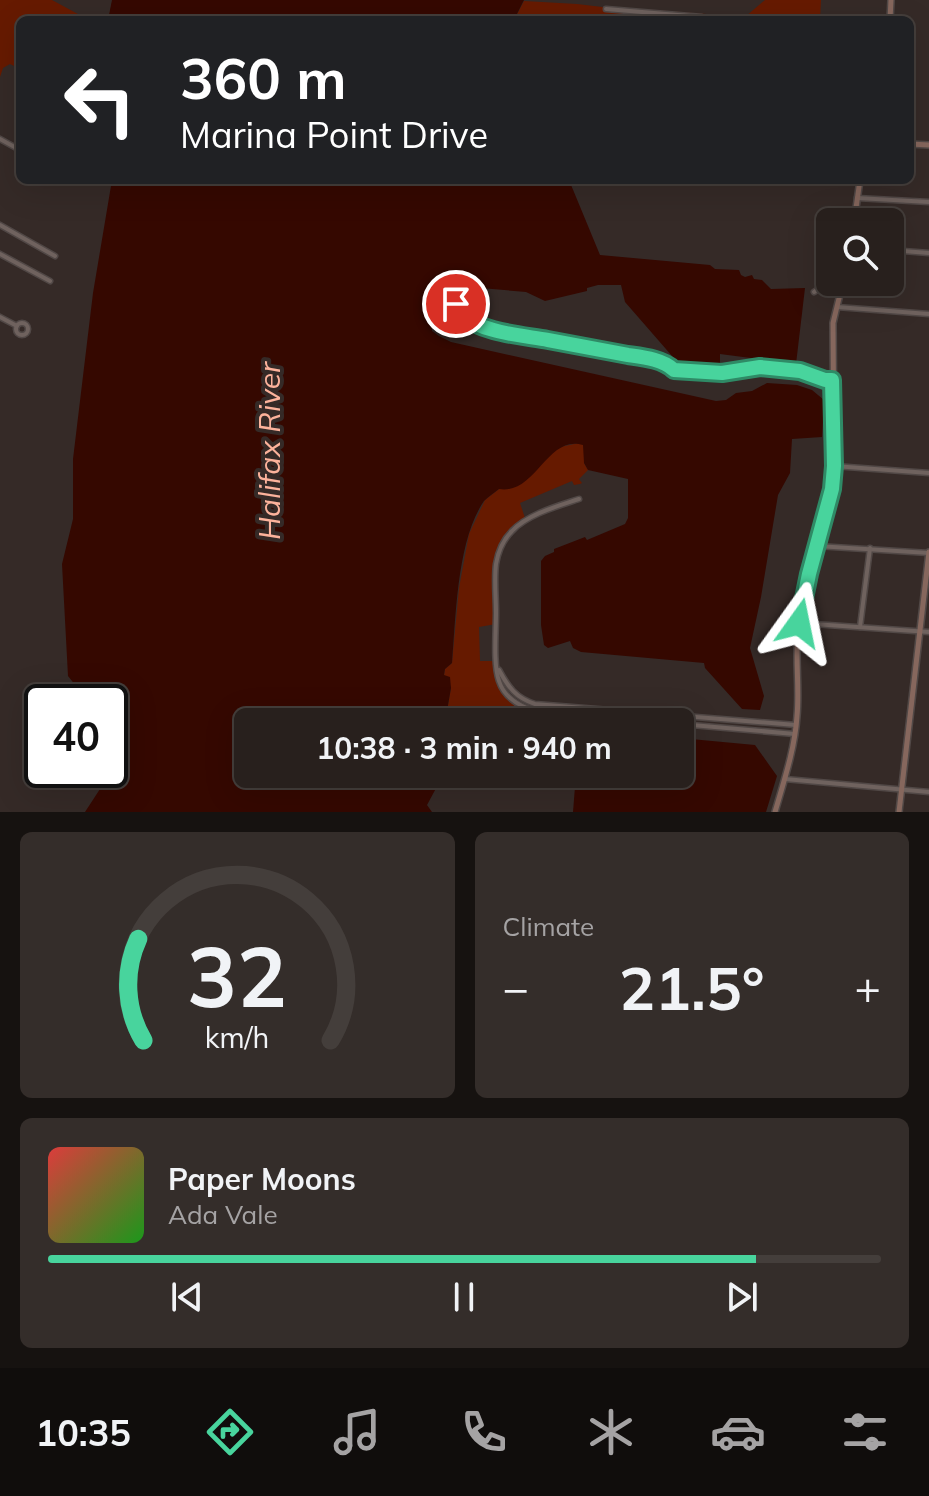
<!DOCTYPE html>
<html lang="en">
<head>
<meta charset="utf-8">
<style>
  :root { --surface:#28201d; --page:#342d2a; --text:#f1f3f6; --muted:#a5a3a4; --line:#443e3b; --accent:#48d49d }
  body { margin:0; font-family:Mulish,sans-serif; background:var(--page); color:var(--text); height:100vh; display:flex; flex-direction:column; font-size:30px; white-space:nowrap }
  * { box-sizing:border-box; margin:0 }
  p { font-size:26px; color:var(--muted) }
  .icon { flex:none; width:44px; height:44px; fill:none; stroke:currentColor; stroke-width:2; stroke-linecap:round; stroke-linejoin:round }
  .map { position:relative; height:812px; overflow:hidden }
  .side { display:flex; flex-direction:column; gap:20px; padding:20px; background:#161210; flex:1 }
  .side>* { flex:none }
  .hud { position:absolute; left:16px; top:16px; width:898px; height:168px; border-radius:12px; box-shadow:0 8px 32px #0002,0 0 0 2px var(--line); background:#202124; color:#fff; overflow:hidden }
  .fabs { position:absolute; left:816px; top:208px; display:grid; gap:16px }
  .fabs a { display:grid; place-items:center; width:88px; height:88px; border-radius:12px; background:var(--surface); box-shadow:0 8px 32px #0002,0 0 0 2px var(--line); font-size:40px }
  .speed { position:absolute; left:24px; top:684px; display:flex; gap:16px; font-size:40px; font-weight:700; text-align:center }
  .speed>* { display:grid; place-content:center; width:104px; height:104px; border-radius:50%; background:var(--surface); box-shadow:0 8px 32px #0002,0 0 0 2px var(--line); line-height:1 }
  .speed .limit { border:4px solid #111; border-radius:12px; background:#fff; color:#111 }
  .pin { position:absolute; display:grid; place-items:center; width:68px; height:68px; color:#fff; margin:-34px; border:4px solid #fff; border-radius:50%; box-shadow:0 2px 8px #0007 }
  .me { position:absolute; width:88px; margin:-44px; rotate:12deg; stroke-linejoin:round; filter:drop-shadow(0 0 6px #0008) }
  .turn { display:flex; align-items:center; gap:28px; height:168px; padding:0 32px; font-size:36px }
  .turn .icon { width:104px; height:104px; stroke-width:2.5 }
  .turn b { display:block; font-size:56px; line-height:68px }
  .big { font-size:60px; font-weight:700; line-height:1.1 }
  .side .widget { flex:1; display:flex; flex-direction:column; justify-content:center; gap:12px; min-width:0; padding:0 28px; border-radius:12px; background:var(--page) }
  .side .dial { align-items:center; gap:0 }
  .dial svg { height:208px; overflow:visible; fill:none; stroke:var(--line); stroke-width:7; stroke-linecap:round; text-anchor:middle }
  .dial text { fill:var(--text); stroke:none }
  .song { display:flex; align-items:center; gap:24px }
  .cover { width:96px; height:96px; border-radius:12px; background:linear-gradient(135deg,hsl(0 70% 55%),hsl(120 70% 35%)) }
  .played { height:8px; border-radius:4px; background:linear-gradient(90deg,var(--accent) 85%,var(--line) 85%) }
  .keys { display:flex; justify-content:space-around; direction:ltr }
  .heat { display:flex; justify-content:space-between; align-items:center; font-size:44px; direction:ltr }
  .side .tiles { flex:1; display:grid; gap:20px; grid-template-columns:1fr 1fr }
  .widget:last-child { grid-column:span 2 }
  .trip { position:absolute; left:234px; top:708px; width:460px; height:80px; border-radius:12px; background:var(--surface); box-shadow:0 8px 32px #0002,0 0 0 2px var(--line); font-weight:700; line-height:80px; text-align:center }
  .menu { display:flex; height:128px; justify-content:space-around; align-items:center; background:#100d0c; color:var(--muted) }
  .menu .icon { width:56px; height:56px }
  .menu .selected { color:var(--accent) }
  .menu b { font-size:36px; color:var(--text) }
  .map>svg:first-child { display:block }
  .green { fill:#661a00 }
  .water { fill:#350800 }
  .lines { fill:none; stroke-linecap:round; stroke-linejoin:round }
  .street-casing { stroke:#514846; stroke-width:7 }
  .secondary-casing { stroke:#514846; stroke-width:8 }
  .street { stroke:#6f625e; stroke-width:4 }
  .secondary { stroke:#86675d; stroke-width:5 }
  .route-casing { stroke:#2f8a66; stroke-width:20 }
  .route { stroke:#48d49d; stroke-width:14 }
  .labels { text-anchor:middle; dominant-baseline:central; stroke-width:8; stroke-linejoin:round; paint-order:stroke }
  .water-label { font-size:30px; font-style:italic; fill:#fcb29b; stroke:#352a27 }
</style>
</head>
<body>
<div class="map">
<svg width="929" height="812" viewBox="0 0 929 812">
  <rect width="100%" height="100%" fill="#352a27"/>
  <g class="green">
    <polygon points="0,0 52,0 89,20 20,20 20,69 10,64 3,68 0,77"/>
    <polygon points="765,0 821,0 820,20 725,20 703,14 641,9 745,17"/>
    <polygon points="524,1 577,4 712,20 514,20"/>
    <path d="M579 443 584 445V463L588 470 579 479 582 483 580 484 574 485 572 481 520 503 526 521C488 540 496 589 496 624L479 627 480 661H497L499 682 514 702 540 713V722H489L446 717 451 688 444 676 445 669 452 663 459 588 469 534 485 500 499 489 560 447Z"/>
  </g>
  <g class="water">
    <polygon points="112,0 524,0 514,20 108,20"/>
    <path d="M112 180H569L600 255 710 265 715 269 739 270 741 275 745 277 752 275 754 279 762 280 771 289 805 288 796 364 720 354V367L679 364 625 302 621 285H598L587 288V291L545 301 526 292 457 286C442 297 431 312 432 331L439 336 451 342 716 401 726 400 736 393 752 391 767 383 797 385 812 390 824 400 822 437 792 439 790 473 778 495 761 597 750 648 764 696 760 710 742 709 705 668 704 663 581 652 573 648 570 641 548 648 544 645 541 625V561L545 556 554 552V549L585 537 587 540 625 524 628 518V479L588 470 584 463 583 445C547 434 536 495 499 489 494 493 488 497 484 501 457 540 456 616 452 663L445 669 444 675 450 677 451 688 445 722H248V774H441V779L427 805 432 812H85L100 789 101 770H110V702H81L80 691 68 676 62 564 73 519V459L93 293Z"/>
    <polygon points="680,738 755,745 777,776 766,812 573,812 576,774 680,774"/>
  </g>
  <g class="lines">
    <defs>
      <g id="street">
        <polyline points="606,9 702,17 712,20"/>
        <polyline points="0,139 20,150"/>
        <polyline points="857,198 929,202"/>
        <polyline points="0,225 55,256"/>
        <polyline points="890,250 929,253"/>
        <polyline points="0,254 50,281"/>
        <polyline points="814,292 823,286"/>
        <circle cx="456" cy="310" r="6"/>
        <polyline points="837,307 929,314"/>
        <polyline points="460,314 467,320 501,331 645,358 669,365 674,370 722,373 760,367 800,371 825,380 832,380"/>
        <polyline points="0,317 17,326"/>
        <circle cx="22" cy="329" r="6"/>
        <polyline points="834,466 929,473"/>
        <path d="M579 499C558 506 528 514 512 531 504 539 498 552 496 564 494 579 496 597 496 613 496 632 493 664 499 681 505 700 525 709 542 713L653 722"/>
        <polyline points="817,546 929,553"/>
        <polyline points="799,623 929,632"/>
        <polyline points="860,627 870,548"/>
        <path d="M499 670C508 687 516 698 535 704L796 725"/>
        <polyline points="680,724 795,734"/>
        <polyline points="785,779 929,792"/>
      </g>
      <g id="secondary">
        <polyline points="890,20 891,0"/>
        <polyline points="910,144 929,145"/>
        <polyline points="854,222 860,180"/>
        <path d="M775 812C784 781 795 748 797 716 800 685 794 654 799 623 808 570 828 520 834 466L833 323 843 282"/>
        <polyline points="899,812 929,552"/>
      </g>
    </defs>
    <use href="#street" class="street-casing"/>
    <use href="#secondary" class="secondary-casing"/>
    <use href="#street" class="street"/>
    <use href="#secondary" class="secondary"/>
  </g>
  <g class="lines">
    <defs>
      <path id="route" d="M456 304 461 307 460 314C483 333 520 335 548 340 575 345 601 350 628 355 642 357 663 359 674 370L722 373 760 367 800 371 825 380H832L834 466 832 489 809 574 799 623"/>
    </defs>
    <use href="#route" class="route-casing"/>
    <use href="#route" class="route"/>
  </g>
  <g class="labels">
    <g class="water-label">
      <text transform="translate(269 451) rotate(-90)">Halifax River</text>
    </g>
  </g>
</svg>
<div class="fabs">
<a><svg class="icon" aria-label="search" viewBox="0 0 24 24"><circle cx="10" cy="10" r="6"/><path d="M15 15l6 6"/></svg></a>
</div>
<div class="speed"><div class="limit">40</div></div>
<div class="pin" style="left:456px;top:304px;background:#d93025"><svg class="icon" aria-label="arrive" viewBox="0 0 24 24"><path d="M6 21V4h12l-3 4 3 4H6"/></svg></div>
<svg class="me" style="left:799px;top:623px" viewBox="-20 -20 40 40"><path d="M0-17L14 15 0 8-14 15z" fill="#48d49d" stroke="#fff" stroke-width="4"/></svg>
<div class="trip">10:38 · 3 min · 940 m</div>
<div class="hud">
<div class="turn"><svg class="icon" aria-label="left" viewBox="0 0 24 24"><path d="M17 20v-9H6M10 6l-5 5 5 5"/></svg><div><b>360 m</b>Marina Point Drive</div></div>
</div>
</div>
<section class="side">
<div class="tiles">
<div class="widget dial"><svg viewBox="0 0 100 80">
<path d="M14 69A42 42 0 1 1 86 69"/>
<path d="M14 69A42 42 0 0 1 12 30" stroke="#48d49d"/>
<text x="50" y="56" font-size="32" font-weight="700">32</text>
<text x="50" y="72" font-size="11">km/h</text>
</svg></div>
<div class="widget"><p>Climate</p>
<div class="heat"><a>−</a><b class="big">21.5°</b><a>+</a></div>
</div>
<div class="widget">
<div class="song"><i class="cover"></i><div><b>Paper Moons</b><p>Ada Vale</p></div></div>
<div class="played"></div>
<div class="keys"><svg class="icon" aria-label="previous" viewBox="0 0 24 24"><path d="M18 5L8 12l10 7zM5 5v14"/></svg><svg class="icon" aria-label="pause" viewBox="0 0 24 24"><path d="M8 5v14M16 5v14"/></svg><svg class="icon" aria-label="next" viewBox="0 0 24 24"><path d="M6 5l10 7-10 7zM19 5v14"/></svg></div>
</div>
</div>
</section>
<nav class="menu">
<b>10:35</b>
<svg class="icon selected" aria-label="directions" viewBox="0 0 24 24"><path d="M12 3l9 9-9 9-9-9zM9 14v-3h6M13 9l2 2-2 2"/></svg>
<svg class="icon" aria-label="music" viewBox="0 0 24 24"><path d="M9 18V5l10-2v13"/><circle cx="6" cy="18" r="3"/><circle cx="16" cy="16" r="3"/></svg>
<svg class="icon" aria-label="phone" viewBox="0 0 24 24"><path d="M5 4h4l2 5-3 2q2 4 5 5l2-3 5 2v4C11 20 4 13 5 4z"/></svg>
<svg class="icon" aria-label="climate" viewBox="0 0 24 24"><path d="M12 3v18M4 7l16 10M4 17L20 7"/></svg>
<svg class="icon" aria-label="car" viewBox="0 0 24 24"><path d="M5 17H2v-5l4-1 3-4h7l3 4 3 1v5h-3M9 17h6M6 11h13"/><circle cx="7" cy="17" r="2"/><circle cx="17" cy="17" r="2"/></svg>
<svg class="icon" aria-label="filters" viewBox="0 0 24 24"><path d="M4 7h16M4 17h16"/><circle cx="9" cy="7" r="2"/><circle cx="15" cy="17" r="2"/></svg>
</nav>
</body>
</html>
